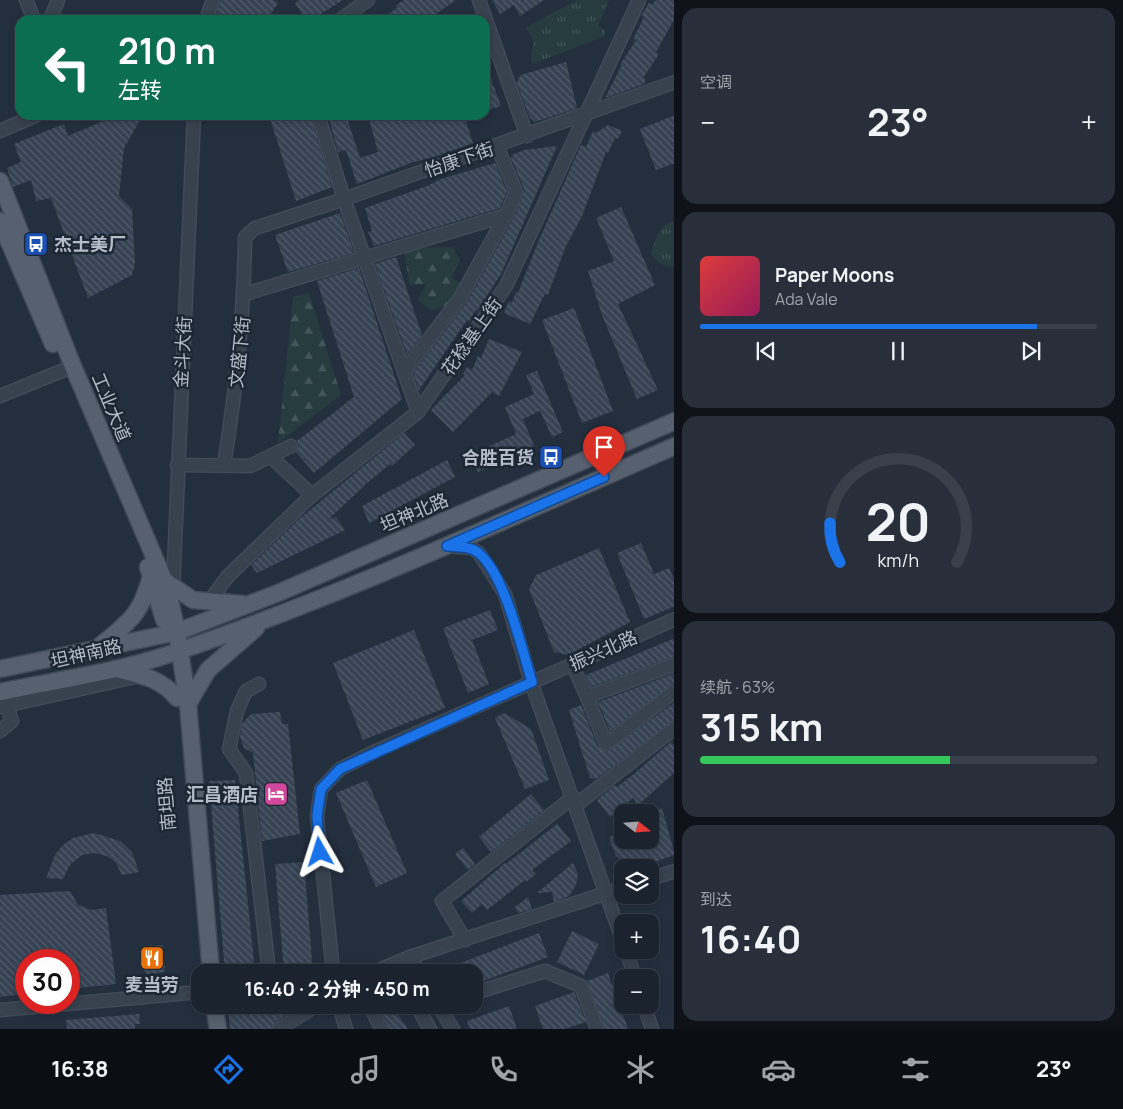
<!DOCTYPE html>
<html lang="zh">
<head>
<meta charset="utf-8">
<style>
  :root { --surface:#1b232e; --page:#282f3a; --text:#f1f3f6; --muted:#a0a4aa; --line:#39404a; --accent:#1a73e8 }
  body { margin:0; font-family:Manrope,"Noto Sans SC",sans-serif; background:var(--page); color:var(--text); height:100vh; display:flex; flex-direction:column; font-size:19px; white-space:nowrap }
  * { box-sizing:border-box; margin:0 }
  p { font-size:16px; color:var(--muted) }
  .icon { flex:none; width:28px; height:28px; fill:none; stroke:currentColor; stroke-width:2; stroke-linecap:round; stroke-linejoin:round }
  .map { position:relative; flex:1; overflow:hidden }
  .details { display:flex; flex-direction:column; gap:8px; padding:8px; background:#0f1319; width:449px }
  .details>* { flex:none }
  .hud { position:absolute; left:15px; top:15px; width:475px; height:105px; border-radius:15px; box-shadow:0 2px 8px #0003,0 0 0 1px var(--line); background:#0b6e4f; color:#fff; overflow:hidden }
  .needle { width:32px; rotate:107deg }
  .fabs { position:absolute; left:614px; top:804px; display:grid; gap:10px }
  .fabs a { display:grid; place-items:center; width:45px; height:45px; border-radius:10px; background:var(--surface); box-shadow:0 2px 8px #0003,0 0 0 1px var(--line); font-size:25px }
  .speed { position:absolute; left:15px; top:949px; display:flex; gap:10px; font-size:25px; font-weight:700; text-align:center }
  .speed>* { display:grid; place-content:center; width:65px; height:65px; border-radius:50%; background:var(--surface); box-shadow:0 2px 8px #0003,0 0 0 1px var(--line); line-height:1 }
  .speed .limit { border:8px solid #d22; background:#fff; color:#111 }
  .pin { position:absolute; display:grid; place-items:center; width:42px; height:42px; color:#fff; margin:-51px -21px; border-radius:50% 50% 50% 0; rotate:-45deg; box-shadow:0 0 5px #0007 }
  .pin .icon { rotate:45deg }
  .me { position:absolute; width:55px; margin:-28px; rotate:354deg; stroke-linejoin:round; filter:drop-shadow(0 0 4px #0008) }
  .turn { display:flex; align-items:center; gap:18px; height:105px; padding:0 20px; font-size:22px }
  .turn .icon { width:65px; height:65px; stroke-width:2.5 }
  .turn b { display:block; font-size:35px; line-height:42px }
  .big { font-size:38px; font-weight:700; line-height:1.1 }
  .details .widget { flex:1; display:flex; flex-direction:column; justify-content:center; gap:8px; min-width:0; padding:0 18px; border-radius:15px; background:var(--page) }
  .details .dial { align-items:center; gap:0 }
  .dial svg { height:130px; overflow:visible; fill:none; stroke:var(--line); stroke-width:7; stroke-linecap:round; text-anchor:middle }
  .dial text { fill:var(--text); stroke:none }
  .song { display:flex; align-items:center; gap:15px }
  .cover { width:60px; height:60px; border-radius:8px; background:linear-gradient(135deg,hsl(0 70% 55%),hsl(330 70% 35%)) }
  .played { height:5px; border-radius:2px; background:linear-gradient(90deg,var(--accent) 85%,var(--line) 85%) }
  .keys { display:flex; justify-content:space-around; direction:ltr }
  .heat { display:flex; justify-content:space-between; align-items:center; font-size:28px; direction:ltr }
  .charge { height:8px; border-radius:4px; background:linear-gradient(90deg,#34c759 63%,var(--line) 0) }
  .trip { position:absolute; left:191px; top:964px; width:292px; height:50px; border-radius:15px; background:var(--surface); box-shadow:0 2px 8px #0003,0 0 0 1px var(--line); font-weight:700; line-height:50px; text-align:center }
  .tabs { display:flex; height:80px; justify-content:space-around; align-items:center; background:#0b0e12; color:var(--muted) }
  .tabs .icon { width:35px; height:35px }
  .tabs .active { color:var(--accent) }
  .tabs b { font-size:22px; color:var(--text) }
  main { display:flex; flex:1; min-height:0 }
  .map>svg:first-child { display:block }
  .grass { fill:url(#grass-tufts) }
  .forest { fill:url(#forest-firs) }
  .building { fill:url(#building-back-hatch) }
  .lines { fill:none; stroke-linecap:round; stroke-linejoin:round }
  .minor-casing { stroke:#414a57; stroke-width:15 }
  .major-casing { stroke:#414a57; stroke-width:19 }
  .minor { stroke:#38414e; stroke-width:12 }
  .major { stroke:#56606e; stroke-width:16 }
  .route-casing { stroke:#114b97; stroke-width:12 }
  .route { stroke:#1a73e8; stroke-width:9 }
  .labels { text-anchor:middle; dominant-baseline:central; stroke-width:5; stroke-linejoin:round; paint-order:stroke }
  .street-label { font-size:18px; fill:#b4bcc9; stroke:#1d2633 }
  .poi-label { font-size:18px; font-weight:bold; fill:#b4bcc9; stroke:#1d2633; text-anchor:end }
</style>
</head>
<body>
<main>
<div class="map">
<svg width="675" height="1029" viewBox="0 0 675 1029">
  <defs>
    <pattern id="grass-tufts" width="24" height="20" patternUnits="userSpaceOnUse" patternTransform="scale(1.25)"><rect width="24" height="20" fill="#263c3f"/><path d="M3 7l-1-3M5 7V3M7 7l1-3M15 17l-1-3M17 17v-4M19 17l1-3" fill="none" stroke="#435659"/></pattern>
    <pattern id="forest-firs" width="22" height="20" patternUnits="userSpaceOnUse" patternTransform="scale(1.25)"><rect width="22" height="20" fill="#263c3f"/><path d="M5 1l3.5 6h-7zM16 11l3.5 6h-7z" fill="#435659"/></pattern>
    <pattern id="building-back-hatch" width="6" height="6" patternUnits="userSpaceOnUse" patternTransform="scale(1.25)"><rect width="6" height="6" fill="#364354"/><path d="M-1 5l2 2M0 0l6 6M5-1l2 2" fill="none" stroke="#515c6b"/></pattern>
  </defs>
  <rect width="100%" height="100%" fill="#242f3e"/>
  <g class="grass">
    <path d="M577 0H609L598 26 605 30V36L532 64C528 47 542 45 525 28Z"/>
    <path d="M674 221V266L672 268 660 264 651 254C655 241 659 224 674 221Z"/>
  </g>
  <g class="forest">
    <polygon points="453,247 460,261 451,278 461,283 449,304 431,311 418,300 426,284 410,285 404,254 418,248"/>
    <polygon points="309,293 341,395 278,443 293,297"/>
  </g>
  <g class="building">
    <polygon points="221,0 273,0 278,3 267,20 260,16 259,20 227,20 216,16"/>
    <polygon points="299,0 343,0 311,20 306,20 295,3"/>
    <polygon points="404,0 456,0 427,20 380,20 398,7 396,5"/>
    <polygon points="492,0 544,0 520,16 514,5 500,14"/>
    <polygon points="656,0 675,0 675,18 656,52 659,54 643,78 646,79 644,84 605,98 622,65 620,65 636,40 633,39 644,17 641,16 649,3 652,5"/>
    <polygon points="485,62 501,106 485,111"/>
    <polygon points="566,62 577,108 535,122 530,118 517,84 518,79 521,75"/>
    <polygon points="107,115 143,115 124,148 119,196 132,209 135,264 132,275 88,298 51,198 36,201 31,180 13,187 7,168 21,162 14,144 64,124 68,136 108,119"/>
    <polygon points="269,115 310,115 332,187 296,201"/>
    <polygon points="328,115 346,115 360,158 378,152 368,115 464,115 473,143 434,157 413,162 357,184 346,150 338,152"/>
    <polygon points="675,115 675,163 656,170 640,129"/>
    <polygon points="608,125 622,131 618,139 615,138 608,153 606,152 582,216 565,248 548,295 545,294 530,324 504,313 509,301 512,303 516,292 518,293 539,240 581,145 586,147 593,131 596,133"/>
    <polygon points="557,146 501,274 477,311 476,310 469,321 467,320 419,390 413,373 467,302 513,219 523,195 524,189 511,158 512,155 524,150"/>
    <polygon points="495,163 507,192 500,208 374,246 368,232 372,231 365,208 427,186 441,179"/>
    <polygon points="621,207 655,285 618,304 658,390 637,399 602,315 588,271 614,261 596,218"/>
    <polygon points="340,213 354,253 288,272 275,235"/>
    <polygon points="396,257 422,335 407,355 375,264"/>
    <polygon points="359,268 402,399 314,473 296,452 299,446 297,441 354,397 317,281"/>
    <polygon points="574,308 613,411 582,423 542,320"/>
    <polygon points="489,339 522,352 499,396 492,392 453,432 431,410 465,375 463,374 467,367 472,370 478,356 481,358"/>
    <polygon points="537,371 563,432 552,437 540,411 523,419 534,446 478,472 470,455 516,434 505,407 534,394 526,375"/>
    <polygon points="404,433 415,445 392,466 390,464 366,484 328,520 336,517 345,530 257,573 251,565 299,519"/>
    <polygon points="447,460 455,477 369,523 362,506"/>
    <polygon points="641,543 654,574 669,568 675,581 675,606 644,619 617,553"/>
    <polygon points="599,548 630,622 568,655 554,652 529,589 536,575"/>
    <polygon points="490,610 498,630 472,640 489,684 468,693 443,628"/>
    <polygon points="414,630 445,708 363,740 333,663"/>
    <polygon points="675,638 675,656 591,687 586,675"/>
    <polygon points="675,673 675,683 610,731 598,702"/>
    <polygon points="675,702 675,720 596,779 590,778 569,710 581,705 598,747 607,752"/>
    <polygon points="280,712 282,724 288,724 300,834 262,841 253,753 244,748 240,737 242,724 251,714"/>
    <polygon points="504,713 531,729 549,780 525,789 495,718"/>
    <polygon points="671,742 675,746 675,772 638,805 633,798 610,817 597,800 615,785 617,787 629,778"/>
    <polygon points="235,780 255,972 225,972 209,781"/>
    <polygon points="367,780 407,873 376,887 336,793"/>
    <polygon points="531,794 544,810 491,852 479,837"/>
    <polygon points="662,808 675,855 648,864 636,866 624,862 616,856 609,838 622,829 622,840 650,840 650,814"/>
    <polygon points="557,824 571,841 532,870 536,874 526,882 525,880 487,910 482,904 472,913 461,901 505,863 506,864"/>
    <polygon points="94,833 120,841 132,852 139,872 122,875 116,863 107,856 94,853 82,855 70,865 63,879 46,878 55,855 62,846 73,838"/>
    <polygon points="463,848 475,864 468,870 455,854"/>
    <polygon points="304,862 313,972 284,972 275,864"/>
    <polygon points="573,863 578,874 576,885 569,896 554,902 552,892 537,893"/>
    <polygon points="70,891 78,905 92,910 106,908 116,984 69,989 69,960 26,960 26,994 0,997 0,895"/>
    <polygon points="528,897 532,909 518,913 515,907"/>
    <polygon points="572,931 599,944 584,975 557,962"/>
    <polygon points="539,933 548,957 475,984 475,972 437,972"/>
    <polygon points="163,945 165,972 148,974 141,967 140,950 145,949 145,946"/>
    <polygon points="608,973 628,1029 605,1029 587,981"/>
    <polygon points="574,992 586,1022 565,1029 543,1029 535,1006"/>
    <polygon points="228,1005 296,1005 297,1008 275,1022 271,1029 230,1029"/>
    <polygon points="391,1005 408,1029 390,1029 381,1011"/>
    <polygon points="509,1006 517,1029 470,1029 467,1021"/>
    <polygon points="139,1014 140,1024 135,1024 135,1029 67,1029 66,1020"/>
  </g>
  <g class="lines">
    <defs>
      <g id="minor">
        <polyline points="26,0 34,20"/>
        <polyline points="479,0 527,136"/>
        <polyline points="50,20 58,0"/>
        <polyline points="206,20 213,0"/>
        <polyline points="340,20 368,0"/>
        <polyline points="318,115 344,199 418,412"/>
        <polyline points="0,131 37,115"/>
        <polyline points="245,294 506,215"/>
        <polyline points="404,372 460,298 506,215 516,192 497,146"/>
        <polyline points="0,396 64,370"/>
        <polyline points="271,457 312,495"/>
        <polyline points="177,465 250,466 291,446"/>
        <path d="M224 465C236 390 244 314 245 237L255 228 344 199 675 82"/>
        <polyline points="447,546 471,548 479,553 505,594 531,682 622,939"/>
        <polyline points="173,588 194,115"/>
        <polyline points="209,602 228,576 310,497 418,412 506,286 639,0"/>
        <polyline points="572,664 587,697 675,664"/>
        <polyline points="259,684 246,691 237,711 229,749 246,773 269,972"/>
        <polyline points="587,697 606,744 675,691"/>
        <polyline points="0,707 139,676"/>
        <polyline points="0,731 12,721 7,706"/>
        <polyline points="576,805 675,728"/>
        <polyline points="650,879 675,871"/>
        <polyline points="465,940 442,901 573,797"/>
        <polyline points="626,950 635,978"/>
        <polyline points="410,957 419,972"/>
        <polyline points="333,972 317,816 321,789 340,769 376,751 675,619"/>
        <polyline points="374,972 410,957 622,888"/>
        <polyline points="475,993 545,971 581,986 597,1029"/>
        <polyline points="339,1005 346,1029"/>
        <polyline points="369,1005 382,1029"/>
        <polyline points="416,1005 430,1029"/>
        <polyline points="438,1005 453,1029"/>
        <polyline points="644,1005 652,1029"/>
        <polyline points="0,1010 200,992"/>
        <polyline points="279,1029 317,1005"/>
      </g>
      <g id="major">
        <polyline points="0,181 72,364 167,587 177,632 188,704 211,972"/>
        <polyline points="0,221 53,344"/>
        <polyline points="148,567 164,620"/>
        <polyline points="165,581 193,600 243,604"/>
        <path d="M100 646C129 622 141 615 151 576"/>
        <polyline points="0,669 177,632 278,593 675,421"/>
        <path d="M116 669C140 675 161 678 177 698"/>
        <path d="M0 692C57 680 117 672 173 653 344 595 509 518 675 446"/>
        <polyline points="188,704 208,670 256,628"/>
        <polyline points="214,1005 218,1029"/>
      </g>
    </defs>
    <use href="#minor" class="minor-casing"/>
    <use href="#major" class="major-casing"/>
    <use href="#minor" class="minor"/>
    <use href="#major" class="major"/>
  </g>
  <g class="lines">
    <defs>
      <path id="route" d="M320 852 317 816 321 789 340 769 532 682C522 650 503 565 474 550 466 546 455 547 447 546L604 477"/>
    </defs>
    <use href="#route" class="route-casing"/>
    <use href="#route" class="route"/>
  </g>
  <defs>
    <symbol id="bus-square" viewBox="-11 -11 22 22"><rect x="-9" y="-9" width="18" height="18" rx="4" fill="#1a4fb4" stroke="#1d2633"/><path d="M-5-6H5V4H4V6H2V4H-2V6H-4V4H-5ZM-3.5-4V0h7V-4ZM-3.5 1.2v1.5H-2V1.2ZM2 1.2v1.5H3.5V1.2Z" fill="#fff"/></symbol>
    <symbol id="hotel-square" viewBox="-11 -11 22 22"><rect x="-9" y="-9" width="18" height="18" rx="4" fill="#d1479c" stroke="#1d2633"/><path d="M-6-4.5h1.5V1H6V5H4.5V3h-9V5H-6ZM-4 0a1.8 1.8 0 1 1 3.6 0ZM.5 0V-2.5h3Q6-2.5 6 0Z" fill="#fff"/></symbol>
    <symbol id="restaurant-square" viewBox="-11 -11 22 22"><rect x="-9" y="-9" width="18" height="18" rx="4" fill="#e8710a" stroke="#1d2633"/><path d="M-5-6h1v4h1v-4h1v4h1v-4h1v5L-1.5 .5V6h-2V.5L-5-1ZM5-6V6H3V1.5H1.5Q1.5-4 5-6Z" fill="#fff"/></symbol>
  </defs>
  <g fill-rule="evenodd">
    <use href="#bus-square" x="22" y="230" width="28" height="28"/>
    <use href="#bus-square" x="537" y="443" width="28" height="28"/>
    <use href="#hotel-square" x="262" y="780" width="28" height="28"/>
    <use href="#restaurant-square" x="138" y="944" width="28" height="28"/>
  </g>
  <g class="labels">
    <g class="street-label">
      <text transform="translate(459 159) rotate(-19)">怡康下街</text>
      <text transform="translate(471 336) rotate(-55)">花稔基上街</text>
      <text transform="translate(182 352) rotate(-87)">金斗大街</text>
      <text transform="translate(239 352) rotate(-84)">文盛下街</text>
      <text transform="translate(112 407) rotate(67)">工业大道</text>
      <text transform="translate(414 512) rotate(-23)">坦神北路</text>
      <text transform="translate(603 650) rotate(-24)">振兴北路</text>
      <text transform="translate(86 653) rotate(-13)">坦神南路</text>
      <text transform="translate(166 804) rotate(-95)">南坦路</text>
    </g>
    <g class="poi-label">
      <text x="54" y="244" text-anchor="start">杰士美厂</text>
      <text x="534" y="457">合胜百货</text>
      <text x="258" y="794">汇昌酒店</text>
      <text x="152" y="984" text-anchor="middle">麦当劳</text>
    </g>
  </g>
</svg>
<div class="fabs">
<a><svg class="needle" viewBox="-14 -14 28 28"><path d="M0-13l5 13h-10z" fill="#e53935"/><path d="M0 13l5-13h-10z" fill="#a0a4aa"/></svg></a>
<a><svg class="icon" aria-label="layers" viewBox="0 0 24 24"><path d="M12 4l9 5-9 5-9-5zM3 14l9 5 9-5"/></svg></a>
<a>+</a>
<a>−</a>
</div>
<div class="speed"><div class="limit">30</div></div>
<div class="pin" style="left:604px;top:477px;background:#d93025"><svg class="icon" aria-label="arrive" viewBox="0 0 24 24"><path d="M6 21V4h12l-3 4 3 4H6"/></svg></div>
<svg class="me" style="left:320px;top:852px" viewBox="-20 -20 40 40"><path d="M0-17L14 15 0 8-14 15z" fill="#1a73e8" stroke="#fff" stroke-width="4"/></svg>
<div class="trip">16:40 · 2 分钟 · 450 m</div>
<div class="hud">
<div class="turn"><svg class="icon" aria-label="left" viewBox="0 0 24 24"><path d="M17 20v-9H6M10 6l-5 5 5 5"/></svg><div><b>210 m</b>左转</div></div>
</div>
</div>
<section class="details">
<div class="widget"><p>空调</p>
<div class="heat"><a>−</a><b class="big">23°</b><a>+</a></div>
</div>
<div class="widget">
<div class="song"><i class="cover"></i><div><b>Paper Moons</b><p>Ada Vale</p></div></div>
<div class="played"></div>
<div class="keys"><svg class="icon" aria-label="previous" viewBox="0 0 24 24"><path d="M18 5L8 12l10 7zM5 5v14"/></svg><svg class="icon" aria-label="pause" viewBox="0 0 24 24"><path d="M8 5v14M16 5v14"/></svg><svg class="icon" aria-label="next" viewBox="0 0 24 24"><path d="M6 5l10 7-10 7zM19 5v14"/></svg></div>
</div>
<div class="widget dial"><svg viewBox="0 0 100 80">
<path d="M14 69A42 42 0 1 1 86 69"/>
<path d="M14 69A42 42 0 0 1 8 45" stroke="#1a73e8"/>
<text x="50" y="56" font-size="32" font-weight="700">20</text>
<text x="50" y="72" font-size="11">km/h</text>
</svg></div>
<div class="widget"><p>续航 · 63%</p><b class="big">315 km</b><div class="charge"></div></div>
<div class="widget"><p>到达</p><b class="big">16:40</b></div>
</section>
</main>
<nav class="tabs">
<b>16:38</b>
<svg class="icon active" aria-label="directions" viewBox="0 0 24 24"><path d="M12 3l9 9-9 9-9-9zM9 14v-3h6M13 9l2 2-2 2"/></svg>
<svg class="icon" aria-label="music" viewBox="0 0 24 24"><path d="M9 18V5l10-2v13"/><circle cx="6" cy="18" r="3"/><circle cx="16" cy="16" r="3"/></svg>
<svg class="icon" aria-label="phone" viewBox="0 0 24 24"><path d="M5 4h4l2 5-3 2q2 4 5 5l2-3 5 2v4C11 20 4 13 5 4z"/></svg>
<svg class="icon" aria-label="climate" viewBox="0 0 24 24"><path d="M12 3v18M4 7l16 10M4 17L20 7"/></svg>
<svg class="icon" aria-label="car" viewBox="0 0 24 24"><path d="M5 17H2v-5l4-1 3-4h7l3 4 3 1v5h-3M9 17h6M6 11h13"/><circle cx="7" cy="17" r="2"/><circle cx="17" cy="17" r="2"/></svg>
<svg class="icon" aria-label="filters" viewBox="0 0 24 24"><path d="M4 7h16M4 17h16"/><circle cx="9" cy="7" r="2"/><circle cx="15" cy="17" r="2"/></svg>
<b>23°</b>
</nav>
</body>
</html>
